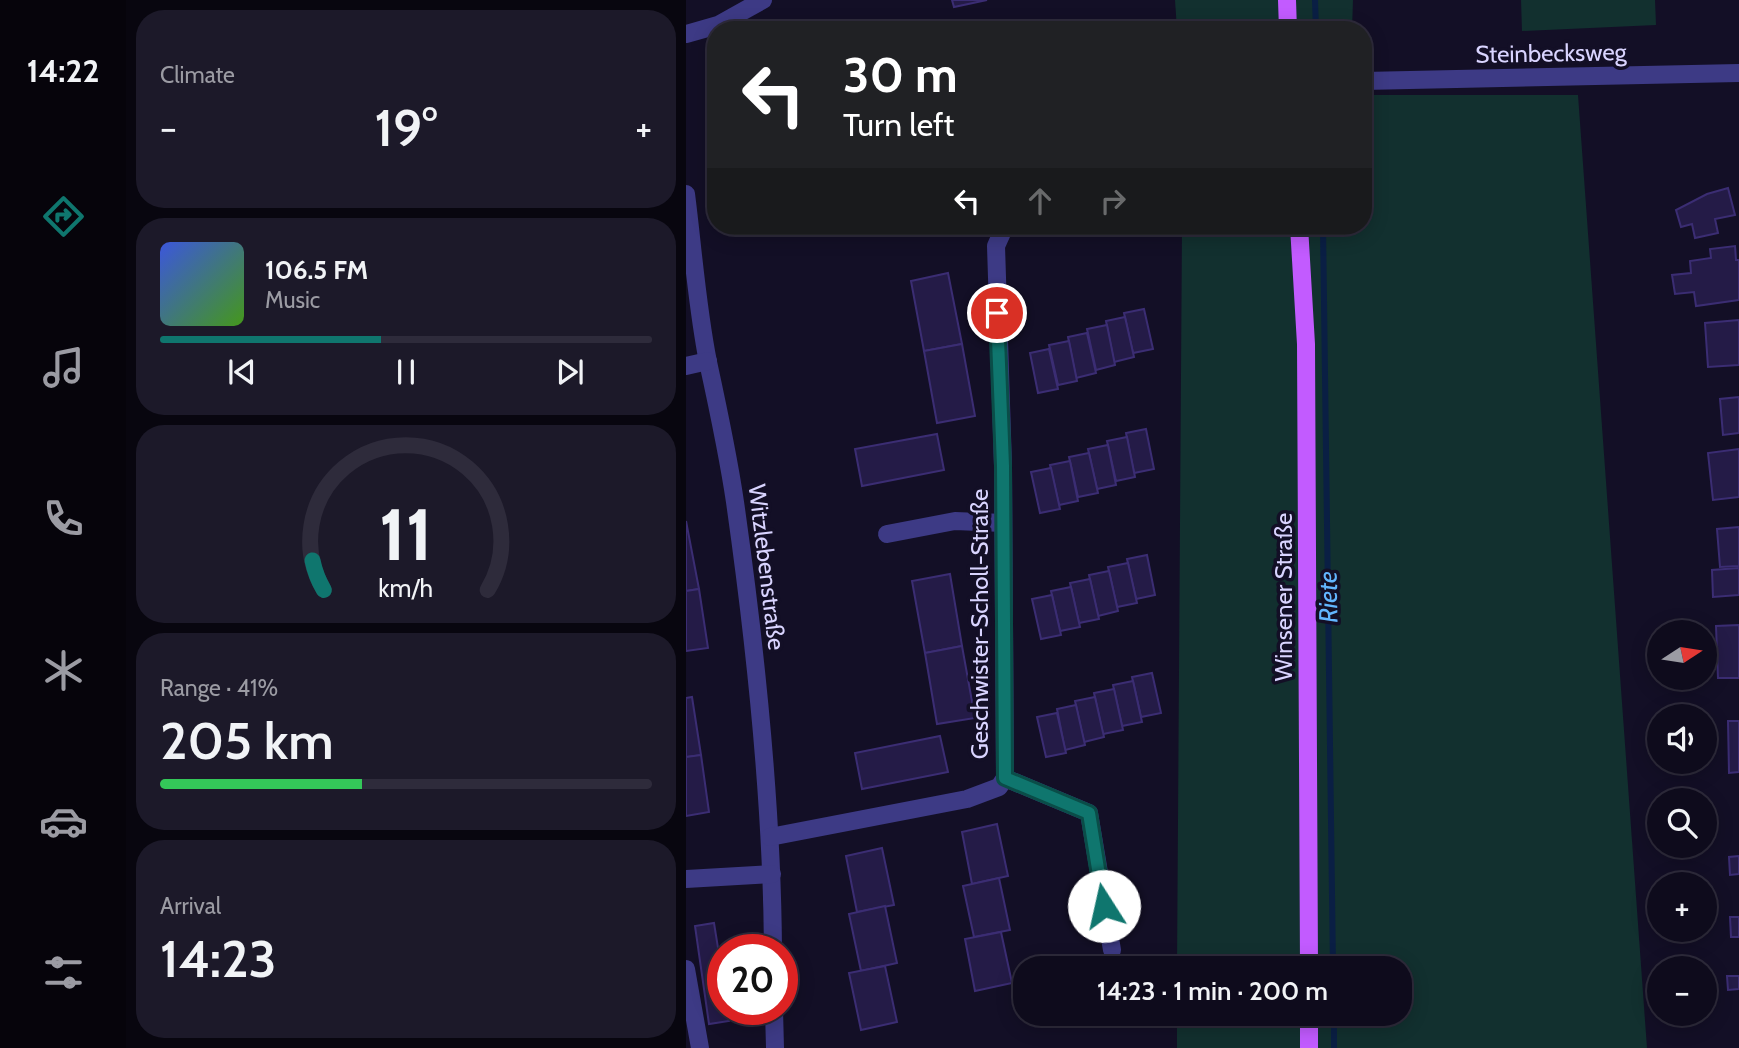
<!DOCTYPE html>
<html lang="en">
<head>
<meta charset="utf-8">
<style>
  :root { --surface:#0e0b1c; --page:#1c1929; --text:#f1f3f6; --muted:#9b9ba3; --line:#2e2b3b; --accent:#0f766e }
  body { margin:0; font-family:Cabin,sans-serif; background:var(--page); color:var(--text); height:100vh; display:flex; flex-direction:column; font-size:26px; white-space:nowrap }
  * { box-sizing:border-box; margin:0 }
  p { font-size:23px; color:var(--muted) }
  .icon { flex:none; width:38px; height:38px; fill:none; stroke:currentColor; stroke-width:2; stroke-linecap:round; stroke-linejoin:round }
  .map { position:relative; flex:1; overflow:hidden }
  .details { display:flex; flex-direction:column; gap:10px; padding:10px; background:#08060f; width:560px }
  .details>* { flex:none }
  .guide { position:absolute; left:21px; top:21px; width:665px; height:214px; border-radius:28px; box-shadow:0 4px 18px #0003,0 0 0 2px var(--line); background:#202124; color:#fff; overflow:hidden }
  .needle { width:46px; rotate:78deg }
  .tools { position:absolute; left:961px; top:620px; display:grid; gap:14px }
  .tools a { display:grid; place-items:center; width:70px; height:70px; border-radius:50%; background:var(--surface); box-shadow:0 4px 18px #0003,0 0 0 2px var(--line); font-size:35px }
  .speed { position:absolute; left:21px; top:934px; display:flex; gap:14px; font-size:35px; font-weight:700; text-align:center }
  .speed>* { display:grid; place-content:center; width:91px; height:91px; border-radius:50%; background:var(--surface); box-shadow:0 4px 18px #0003,0 0 0 2px var(--line); line-height:1 }
  .speed .limit { border:10px solid #d22; background:#fff; color:#111 }
  .pin { position:absolute; display:grid; place-items:center; width:60px; height:60px; color:#fff; margin:-30px; border:4px solid #fff; border-radius:50%; box-shadow:0 2px 7px #0007 }
  .me { position:absolute; width:77px; margin:-38px; rotate:350deg; stroke-linejoin:round; filter:drop-shadow(0 0 5px #0008) }
  .turn { display:flex; align-items:center; gap:24px; height:147px; padding:0 21px; font-size:32px }
  .turn .icon { width:91px; height:91px; stroke-width:2.5 }
  .turn b { display:block; font-size:49px; line-height:60px }
  .lanes { display:flex; align-items:center; height:66px; padding:0 21px; background:#0003; justify-content:center; gap:35px; direction:ltr }
  .lanes .off { opacity:.35 }
  .big { font-size:52px; font-weight:600; line-height:1.1 }
  .details .tile { flex:1; display:flex; flex-direction:column; justify-content:center; gap:10px; min-width:0; padding:0 24px; border-radius:28px; background:var(--page) }
  .details .dial { align-items:center; gap:0 }
  .dial svg { height:182px; overflow:visible; fill:none; stroke:var(--line); stroke-width:7; stroke-linecap:round; text-anchor:middle }
  .dial text { fill:var(--text); stroke:none }
  .song { display:flex; align-items:center; gap:21px }
  .cover { width:84px; height:84px; border-radius:10px; background:linear-gradient(135deg,hsl(230 70% 55%),hsl(100 70% 35%)) }
  .played { height:7px; border-radius:4px; background:linear-gradient(90deg,var(--accent) 45%,var(--line) 45%) }
  .keys { display:flex; justify-content:space-around; direction:ltr }
  .heat { display:flex; justify-content:space-between; align-items:center; font-size:38px; direction:ltr }
  .charge { height:10px; border-radius:5px; background:linear-gradient(90deg,#34c759 41%,var(--line) 0) }
  .trip { position:absolute; left:327px; top:956px; width:399px; height:70px; border-radius:28px; background:var(--surface); box-shadow:0 4px 18px #0003,0 0 0 2px var(--line); font-weight:600; line-height:70px; text-align:center }
  main { display:flex; flex:1; min-height:0 }
  .tabs { display:flex; flex-direction:column; width:126px; justify-content:space-around; align-items:center; background:#06040b; color:var(--muted) }
  .tabs .icon { width:49px; height:49px }
  .tabs .on { color:var(--accent) }
  .tabs b { font-size:32px; color:var(--text) }
  .map>svg:first-child { display:block }
  .green { fill:#12302f }
  .lines { fill:none; stroke-linecap:round; stroke-linejoin:round }
  .stream { stroke:#0a1f44; stroke-width:6 }
  .building { fill:#241b47; stroke:#3b2d73; stroke-width:2 }
  .minor { stroke:#3d3a85; stroke-width:18 }
  .major { stroke:#c25bff; stroke-width:18 }
  .route-casing { stroke:#0a4d48; stroke-width:18 }
  .route { stroke:#0f766e; stroke-width:12 }
  .labels { text-anchor:middle; dominant-baseline:central; stroke-width:7; stroke-linejoin:round; paint-order:stroke }
  .street-label { font-size:24px; fill:#d9d4ff; stroke:#130f26 }
  .water-label { font-size:26px; font-style:italic; fill:#62b6ff; stroke:#130f26 }
</style>
</head>
<body>
<main>
<nav class="tabs">
<b>14:22</b>
<svg class="icon on" aria-label="directions" viewBox="0 0 24 24"><path d="M12 3l9 9-9 9-9-9zM9 14v-3h6M13 9l2 2-2 2"/></svg>
<svg class="icon" aria-label="music" viewBox="0 0 24 24"><path d="M9 18V5l10-2v13"/><circle cx="6" cy="18" r="3"/><circle cx="16" cy="16" r="3"/></svg>
<svg class="icon" aria-label="phone" viewBox="0 0 24 24"><path d="M5 4h4l2 5-3 2q2 4 5 5l2-3 5 2v4C11 20 4 13 5 4z"/></svg>
<svg class="icon" aria-label="climate" viewBox="0 0 24 24"><path d="M12 3v18M4 7l16 10M4 17L20 7"/></svg>
<svg class="icon" aria-label="car" viewBox="0 0 24 24"><path d="M5 17H2v-5l4-1 3-4h7l3 4 3 1v5h-3M9 17h6M6 11h13"/><circle cx="7" cy="17" r="2"/><circle cx="17" cy="17" r="2"/></svg>
<svg class="icon" aria-label="filters" viewBox="0 0 24 24"><path d="M4 7h16M4 17h16"/><circle cx="9" cy="7" r="2"/><circle cx="15" cy="17" r="2"/></svg>
</nav>
<section class="details">
<div class="tile"><p>Climate</p>
<div class="heat"><a>−</a><b class="big">19°</b><a>+</a></div>
</div>
<div class="tile">
<div class="song"><i class="cover"></i><div><b>106.5 FM</b><p>Music</p></div></div>
<div class="played"></div>
<div class="keys"><svg class="icon" aria-label="previous" viewBox="0 0 24 24"><path d="M18 5L8 12l10 7zM5 5v14"/></svg><svg class="icon" aria-label="pause" viewBox="0 0 24 24"><path d="M8 5v14M16 5v14"/></svg><svg class="icon" aria-label="next" viewBox="0 0 24 24"><path d="M6 5l10 7-10 7zM19 5v14"/></svg></div>
</div>
<div class="tile dial"><svg viewBox="0 0 100 80">
<path d="M14 69A42 42 0 1 1 86 69"/>
<path d="M14 69A42 42 0 0 1 9 56" stroke="#0f766e"/>
<text x="50" y="56" font-size="32" font-weight="700">11</text>
<text x="50" y="72" font-size="11">km/h</text>
</svg></div>
<div class="tile"><p>Range · 41%</p><b class="big">205 km</b><div class="charge"></div></div>
<div class="tile"><p>Arrival</p><b class="big">14:23</b></div>
</section>
<div class="map">
<svg width="1053" height="1048" viewBox="0 0 1053 1048">
  <rect width="100%" height="100%" fill="#130f26"/>
  <g class="green">
    <polygon points="489,0 667,0 666,30 491,30"/>
    <polygon points="835,0 969,0 970,25 836,31"/>
    <polygon points="677,95 892,95 961,1048 491,1048 491,1013 714,1013 714,968 491,968 496,226 677,226"/>
  </g>
  <g class="lines">
    <g class="stream">
      <polyline points="629,0 630,30"/>
      <polyline points="637,226 647,968"/>
      <polyline points="648,1013 648,1048"/>
    </g>
  </g>
  <g class="building">
    <polygon points="266,0 301,0 268,7"/>
    <polygon points="1042,188 1049,215 1029,219 1032,233 1009,238 1006,224 995,227 990,210 1021,194"/>
    <polygon points="1049,246 1050,260 1053,260 1053,300 1010,306 1008,292 989,294 986,275 1005,273 1004,261 1025,258 1024,249"/>
    <polygon points="262,273 276,344 238,351 225,281"/>
    <polygon points="458,309 467,349 447,353 438,313"/>
    <polygon points="439,317 448,357 428,362 420,321"/>
    <polygon points="1053,320 1053,365 1022,367 1019,323"/>
    <polygon points="421,325 429,365 410,370 401,329"/>
    <polygon points="401,333 410,373 390,378 382,337"/>
    <polygon points="383,341 391,381 372,385 363,345"/>
    <polygon points="276,344 289,416 251,423 238,351"/>
    <polygon points="363,349 372,389 352,393 344,353"/>
    <polygon points="1053,397 1053,433 1037,435 1034,399"/>
    <polygon points="460,429 468,469 448,473 440,433"/>
    <polygon points="251,434 258,470 176,486 169,449"/>
    <polygon points="441,437 449,477 430,481 421,441"/>
    <polygon points="422,445 430,485 411,489 402,449"/>
    <polygon points="1053,449 1053,497 1027,500 1022,453"/>
    <polygon points="403,453 412,493 392,497 383,457"/>
    <polygon points="384,461 392,501 373,505 364,465"/>
    <polygon points="365,468 374,509 354,513 345,472"/>
    <polygon points="0,521 13,589 0,591"/>
    <polygon points="1053,527 1053,566 1034,567 1031,529"/>
    <polygon points="461,555 469,595 450,599 441,559"/>
    <polygon points="442,563 451,603 431,607 422,567"/>
    <polygon points="1053,568 1053,595 1027,597 1026,570"/>
    <polygon points="423,571 432,611 412,616 403,575"/>
    <polygon points="264,574 276,646 239,653 226,581"/>
    <polygon points="404,579 413,619 393,623 384,583"/>
    <polygon points="385,587 394,627 374,631 365,591"/>
    <polygon points="13,589 22,648 0,651 0,591"/>
    <polygon points="366,595 375,635 355,639 346,599"/>
    <polygon points="1053,625 1053,678 1032,678 1030,626"/>
    <polygon points="276,646 289,718 251,724 239,653"/>
    <polygon points="466,673 475,713 455,717 446,677"/>
    <polygon points="447,681 456,722 436,726 427,685"/>
    <polygon points="428,689 437,730 417,734 408,693"/>
    <polygon points="6,697 15,755 0,757 0,698"/>
    <polygon points="409,697 418,737 398,742 389,701"/>
    <polygon points="390,705 399,745 379,750 371,709"/>
    <polygon points="371,713 380,753 360,757 351,717"/>
    <polygon points="1042,721 1053,721 1053,772 1043,773"/>
    <polygon points="254,736 262,772 176,789 169,753"/>
    <polygon points="15,755 23,812 0,816 0,757"/>
    <polygon points="311,824 322,876 286,884 276,832"/>
    <polygon points="196,848 208,905 171,912 160,856"/>
    <polygon points="1053,856 1053,874 1044,875 1043,857"/>
    <polygon points="313,878 324,930 288,937 277,886"/>
    <polygon points="199,906 211,963 175,971 163,914"/>
    <polygon points="1044,917 1053,917 1053,937 1045,937"/>
    <polygon points="28,923 37,979 37,1010 41,1010 43,1021 23,1024 9,926"/>
    <polygon points="315,932 326,983 289,991 279,939"/>
    <polygon points="199,966 211,1022 175,1030 163,973"/>
    <polygon points="1041,976 1053,976 1053,989 1042,990"/>
  </g>
  <g class="lines">
    <g class="minor">
      <polyline points="0,34 32,25 77,0"/>
      <polyline points="677,81 1053,73"/>
      <path d="M0 194C7 249 11 307 22 362 32 408 42 454 49 502 70 650 86 801 87 950"/>
      <polyline points="0,366 22,361"/>
      <polyline points="201,534 269,521 317,523"/>
      <polyline points="319,778 403,813 426,950"/>
      <polyline points="84,837 281,799 313,787 319,778 317,466 310,246 319,226"/>
      <polyline points="0,879 86,874"/>
      <polyline points="0,969 14,1048"/>
      <polyline points="88,1010 89,1048"/>
    </g>
    <g class="major">
      <polyline points="601,0 602,30"/>
      <polyline points="613,226 620,344 623,968"/>
      <polyline points="623,1048 623,1013"/>
    </g>
  </g>
  <g class="lines">
    <defs>
      <polyline id="route" points="311,313 317,466 319,778 403,813 418,906"/>
    </defs>
    <use href="#route" class="route-casing"/>
    <use href="#route" class="route"/>
  </g>
  <g class="labels">
    <g class="street-label">
      <text transform="translate(865 53) rotate(-1)">Steinbecksweg</text>
      <text transform="translate(81 567) rotate(83)">Witzlebenstraße</text>
      <text transform="translate(597 597) rotate(-90)">Winsener Straße</text>
      <text transform="translate(293 624) rotate(-90)">Geschwister-Scholl-Straße</text>
    </g>
    <g class="water-label">
      <text transform="translate(642 597) rotate(-91)">Riete</text>
    </g>
  </g>
</svg>
<div class="tools">
<a><svg class="needle" viewBox="-14 -14 28 28"><path d="M0-13l5 13h-10z" fill="#e53935"/><path d="M0 13l5-13h-10z" fill="#9b9ba3"/></svg></a>
<a><svg class="icon" aria-label="sound" viewBox="0 0 24 24"><path d="M4 9h4l5-4v14l-5-4H4zM17 9q2 3 0 6"/></svg></a>
<a><svg class="icon" aria-label="search" viewBox="0 0 24 24"><circle cx="10" cy="10" r="6"/><path d="M15 15l6 6"/></svg></a>
<a>+</a>
<a>−</a>
</div>
<div class="speed"><div class="limit">20</div></div>
<div class="pin" style="left:311px;top:313px;background:#d93025"><svg class="icon" aria-label="arrive" viewBox="0 0 24 24"><path d="M6 21V4h12l-3 4 3 4H6"/></svg></div>
<svg class="me" style="left:418px;top:906px" viewBox="-20 -20 40 40"><circle r="19" fill="#fff"/><path d="M0-13L10 11 0 6-10 11z" fill="#0f766e"/></svg>
<div class="trip">14:23 · 1 min · 200 m</div>
<div class="guide">
<div class="turn"><svg class="icon" aria-label="left" viewBox="0 0 24 24"><path d="M17 20v-9H6M10 6l-5 5 5 5"/></svg><div><b>30 m</b>Turn left</div></div>
<div class="lanes"><svg class="icon" aria-label="left" viewBox="0 0 24 24"><path d="M17 20v-9H6M10 6l-5 5 5 5"/></svg><svg class="icon off" aria-label="ahead" viewBox="0 0 24 24"><path d="M12 20V5M6 11l6-6 6 6"/></svg><svg class="icon off" aria-label="right" viewBox="0 0 24 24"><path d="M7 20v-9h11M14 6l5 5-5 5"/></svg></div>
</div>
</div>
</main>
</body>
</html>
